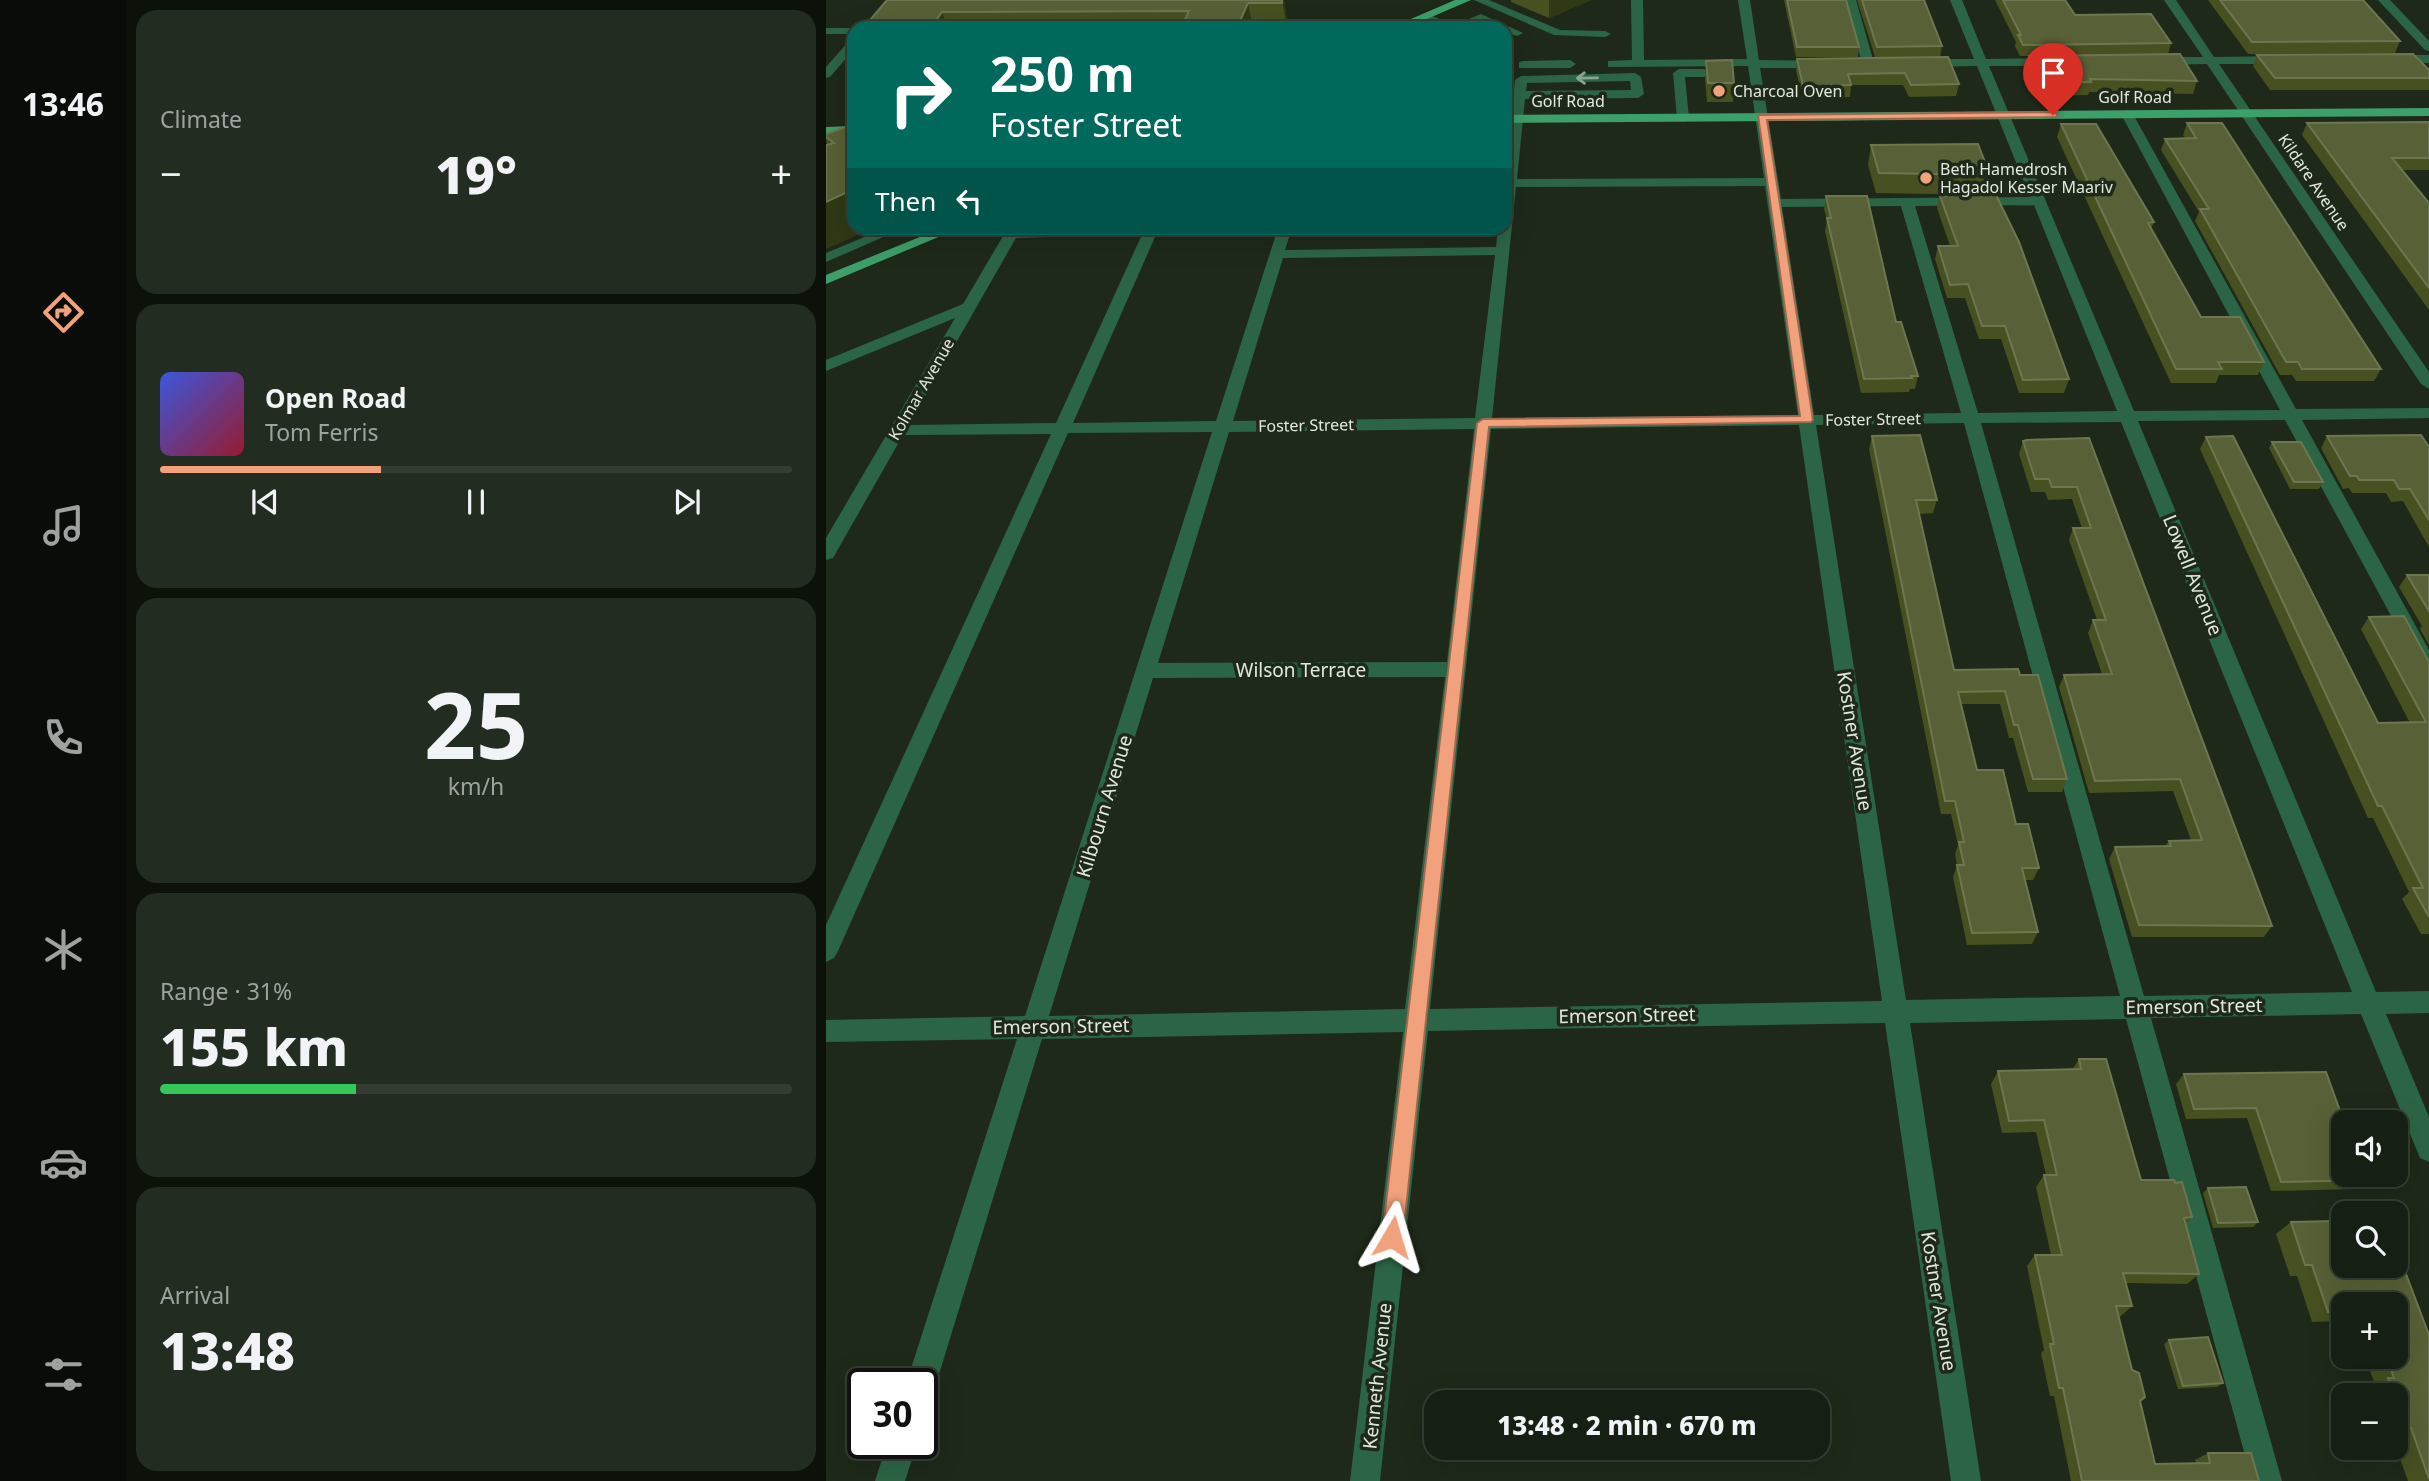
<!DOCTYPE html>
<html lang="en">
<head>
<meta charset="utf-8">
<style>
  :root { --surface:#161f13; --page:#232c21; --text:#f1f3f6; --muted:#9ea2a0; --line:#353d33; --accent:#f1a17c }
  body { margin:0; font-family:"Noto Sans",sans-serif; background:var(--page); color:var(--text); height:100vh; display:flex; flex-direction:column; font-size:26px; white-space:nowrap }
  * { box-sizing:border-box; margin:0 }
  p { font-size:23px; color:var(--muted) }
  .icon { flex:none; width:38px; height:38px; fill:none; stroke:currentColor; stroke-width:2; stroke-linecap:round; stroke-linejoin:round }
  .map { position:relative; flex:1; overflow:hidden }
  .sheet { display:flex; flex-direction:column; gap:10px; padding:10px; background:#0c110a; width:700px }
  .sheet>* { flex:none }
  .top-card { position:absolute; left:21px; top:21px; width:665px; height:214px; border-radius:21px; box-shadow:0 7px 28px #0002,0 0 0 2px var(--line); background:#00695c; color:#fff; overflow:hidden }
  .tools { position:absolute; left:1505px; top:1110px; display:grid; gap:14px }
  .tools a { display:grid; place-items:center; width:77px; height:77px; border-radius:14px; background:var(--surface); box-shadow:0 7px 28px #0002,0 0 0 2px var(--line); font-size:35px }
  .speed { position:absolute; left:21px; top:1368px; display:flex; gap:14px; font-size:35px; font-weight:700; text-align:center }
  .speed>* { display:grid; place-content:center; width:91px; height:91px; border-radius:50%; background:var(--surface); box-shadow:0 7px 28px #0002,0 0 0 2px var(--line); line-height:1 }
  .speed .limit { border:4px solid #111; border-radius:10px; background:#fff; color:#111 }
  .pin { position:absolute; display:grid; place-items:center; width:60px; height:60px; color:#fff; margin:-72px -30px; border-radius:50% 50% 50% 0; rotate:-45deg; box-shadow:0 0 7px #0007 }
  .pin .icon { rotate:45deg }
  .me { position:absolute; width:77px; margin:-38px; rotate:7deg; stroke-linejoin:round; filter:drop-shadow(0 0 5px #0008) }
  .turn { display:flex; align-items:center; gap:24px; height:147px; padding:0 28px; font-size:32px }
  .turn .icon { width:91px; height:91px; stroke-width:2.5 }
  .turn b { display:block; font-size:49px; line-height:60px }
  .then { display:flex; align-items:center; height:66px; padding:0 28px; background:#0003; gap:14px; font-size:26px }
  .big { font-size:52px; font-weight:800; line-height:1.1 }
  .sheet .widget { flex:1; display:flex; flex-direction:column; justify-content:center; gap:10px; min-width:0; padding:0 24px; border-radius:21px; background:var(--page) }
  .sheet .dial { align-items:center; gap:0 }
  .dial b { font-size:91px; line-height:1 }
  .song { display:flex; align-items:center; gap:21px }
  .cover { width:84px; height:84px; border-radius:10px; background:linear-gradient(135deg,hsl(230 70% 55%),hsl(350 70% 35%)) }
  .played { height:7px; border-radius:4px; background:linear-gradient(90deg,var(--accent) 35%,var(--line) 35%) }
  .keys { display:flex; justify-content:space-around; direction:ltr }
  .heat { display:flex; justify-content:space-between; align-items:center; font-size:38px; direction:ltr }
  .charge { height:10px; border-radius:5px; background:linear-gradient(90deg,#34c759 31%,var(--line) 0) }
  .trip { position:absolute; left:598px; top:1390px; width:406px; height:70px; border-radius:21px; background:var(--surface); box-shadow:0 7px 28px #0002,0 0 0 2px var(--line); font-weight:800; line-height:70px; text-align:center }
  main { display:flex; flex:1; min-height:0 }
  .dock { display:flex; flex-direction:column; width:126px; justify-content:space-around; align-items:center; background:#090c08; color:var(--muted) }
  .dock .icon { width:49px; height:49px }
  .dock .current { color:var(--accent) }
  .dock b { font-size:32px; color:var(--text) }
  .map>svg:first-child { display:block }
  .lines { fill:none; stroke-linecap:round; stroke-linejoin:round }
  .minor { fill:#2c6545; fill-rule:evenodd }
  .major { fill:#3d9f6a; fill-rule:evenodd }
  .wall { fill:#475021 }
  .shaded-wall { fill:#2f3915 }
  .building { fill:#576036; stroke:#6d7650; stroke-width:2 }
  .oneway { stroke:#86a792 }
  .route { fill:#f1a17c; stroke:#9d6951; stroke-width:2 }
  .poi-dot { fill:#f1a17c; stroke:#1e2919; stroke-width:2.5 }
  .labels { text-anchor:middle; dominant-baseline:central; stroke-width:7; stroke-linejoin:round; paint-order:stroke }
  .far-poi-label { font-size:16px; fill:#e1e9de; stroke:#1e2919; text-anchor:start }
  .far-street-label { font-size:16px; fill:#e1e9de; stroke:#1e2919 }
  .street-label { font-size:19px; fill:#e1e9de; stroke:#1e2919 }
</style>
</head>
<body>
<main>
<nav class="dock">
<b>13:46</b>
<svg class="icon current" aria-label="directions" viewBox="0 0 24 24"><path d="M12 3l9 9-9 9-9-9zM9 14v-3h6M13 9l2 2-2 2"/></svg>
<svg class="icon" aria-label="music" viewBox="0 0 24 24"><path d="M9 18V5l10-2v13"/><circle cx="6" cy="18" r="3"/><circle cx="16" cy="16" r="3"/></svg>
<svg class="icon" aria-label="phone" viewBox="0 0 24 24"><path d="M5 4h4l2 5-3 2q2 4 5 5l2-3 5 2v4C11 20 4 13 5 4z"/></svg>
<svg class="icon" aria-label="climate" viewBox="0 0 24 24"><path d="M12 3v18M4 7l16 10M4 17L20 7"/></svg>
<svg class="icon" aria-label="car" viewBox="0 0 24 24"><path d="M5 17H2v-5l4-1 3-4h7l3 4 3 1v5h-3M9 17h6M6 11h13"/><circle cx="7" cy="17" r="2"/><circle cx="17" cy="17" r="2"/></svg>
<svg class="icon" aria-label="filters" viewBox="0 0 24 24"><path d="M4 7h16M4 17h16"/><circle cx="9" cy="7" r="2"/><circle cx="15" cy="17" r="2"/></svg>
</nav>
<section class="sheet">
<div class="widget"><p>Climate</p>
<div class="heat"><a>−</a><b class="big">19°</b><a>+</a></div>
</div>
<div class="widget">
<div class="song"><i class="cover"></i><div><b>Open Road</b><p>Tom Ferris</p></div></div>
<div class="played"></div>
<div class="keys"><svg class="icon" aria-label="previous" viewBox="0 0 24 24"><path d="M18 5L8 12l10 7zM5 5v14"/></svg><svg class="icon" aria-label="pause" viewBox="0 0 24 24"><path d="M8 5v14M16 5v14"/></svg><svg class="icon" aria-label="next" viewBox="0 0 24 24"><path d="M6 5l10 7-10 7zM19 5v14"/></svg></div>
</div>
<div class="widget dial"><b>25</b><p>km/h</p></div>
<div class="widget"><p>Range · 31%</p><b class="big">155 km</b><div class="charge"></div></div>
<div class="widget"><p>Arrival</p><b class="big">13:48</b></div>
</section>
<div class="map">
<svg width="1603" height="1481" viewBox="0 0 1603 1481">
  <rect width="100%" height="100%" fill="#1e2919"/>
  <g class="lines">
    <g class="minor">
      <polygon points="648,0 663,0 734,30 779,31 785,34 779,37 728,35"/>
      <path d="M805 0H817L818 60 921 59 912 0H924L933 60 1003 61V67L999 68H934L955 199 1204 197 1151 66 1098 67 1092 63 1098 59H1148L1124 0H1136L1160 59 1230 58 1236 62 1230 66H1163L1308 411 1454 410 1295 114 1301 110 1307 114 1470 409 1603 408V418L1476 420 1603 650V675L1596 673 1459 420 1312 421 1550 992 1603 991V1013L1560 1014 1603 1117V1162L1594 1158 1535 1014 1325 1018 1456 1481H1426L1300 1019 1084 1023 1155 1481H1125L1059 1023 602 1031 554 1481H524L577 1032 216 1039 110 1384 105 1394 96 1398V1384H80L191 1039 0 1042V1020L199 1016 386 432 242 433 12 951 8 958 0 962V925L225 434 77 435 7 558 0 560V538L129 318 0 371V360L137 304 180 231 305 228 292 235 190 238 83 425 230 423 319 228H333L247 423 390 421 452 228H466L459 250 670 247 672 228H679V166L687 99H679V91H688L689 80 695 76 809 73 815 77 818 94 812 98 699 99 691 179 938 178 922 66 782 67V61L806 60ZM804 81 805 90 700 91 701 83ZM939 186 972 415 666 418 690 187ZM1208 205 1291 411 1152 413 1089 206ZM1075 206 1135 413 988 415 956 207ZM669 255 649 418 407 421 457 258ZM1295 422 1526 992 1318 996 1155 423ZM1138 423 1294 996 1080 1000 990 425ZM973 425 1056 1001 604 1009 665 429ZM648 429 621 662 332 663 403 432ZM619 677 579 1009 223 1016 327 678Z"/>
      <polygon points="1018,0 1030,0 1048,63 1046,66 1036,63"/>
      <polygon points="1338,0 1350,0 1388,57 1458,56 1464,60 1458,64 1393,64 1603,372 1603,389 1595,384 1381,64 1329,65 1323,61 1329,57 1377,57"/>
      <polygon points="1552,0 1564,0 1603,41 1603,51 1599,50"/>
      <path d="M599 13 628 25 655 14 697 33 691 36 679 32V28H670L655 21C632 31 617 29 595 18L593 16Z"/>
      <polygon points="0,28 30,28 28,34 0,34"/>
      <polygon points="28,39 28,49 4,77 0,78 0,67 24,40"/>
      <polygon points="1563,55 1603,55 1603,63 1559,62 1559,56"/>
      <polygon points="697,61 744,60 750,64 744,68 693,68 693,62"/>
      <polygon points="853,69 878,69 884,73 878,77 859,77 863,118 857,122 851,118 847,73"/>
      <polygon points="60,228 78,228 0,262 0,253"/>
      <polygon points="61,1444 91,1444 79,1481 49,1481"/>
    </g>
    <g class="major">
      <polygon points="629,0 645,0 580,28 564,28"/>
      <polygon points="1603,108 1603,116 679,123 679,115"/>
      <polygon points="28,126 28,134 0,135 0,127"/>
      <polygon points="116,228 134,228 0,284 0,275"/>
    </g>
  </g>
  <g class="wall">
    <polygon points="61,0 458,0 462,28 40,28 39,26"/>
    <polygon points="685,0 765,0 723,18 685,2"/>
    <polygon points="958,0 1020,0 1033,47 1032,57 970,57"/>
    <polygon points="1031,0 1098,0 1116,46 1114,57 1049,57"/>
    <polygon points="1169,0 1239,0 1249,15 1345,43 1342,54 1371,81 1367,94 1263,92 1262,95 1214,96 1200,68 1203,56 1194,56 1189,46 1190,42"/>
    <polygon points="1382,0 1537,0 1574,41 1569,53 1422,54"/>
    <polygon points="1431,55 1603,70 1603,90 1444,90 1427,66"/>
    <polygon points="1122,57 1133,84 1130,96 1083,97 1077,85 1025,85 1024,97 976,98 970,70 971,59"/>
    <polygon points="880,61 908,83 907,102 881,102 879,79"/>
    <polygon points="1603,122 1603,170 1576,170 1603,203 1603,310 1476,135 1481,123"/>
    <polygon points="1361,123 1555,369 1548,381 1470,381 1466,375 1454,375 1369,221 1373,212 1335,150 1339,139 1359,138 1357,135"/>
    <polygon points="28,124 28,228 46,228 0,249 2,145 0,142 0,134"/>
    <polygon points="1235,124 1328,222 1325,229 1375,317 1438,362 1432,375 1393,375 1390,383 1345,383 1231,137"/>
    <polygon points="1045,145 1164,175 1160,195 1050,193 1042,165"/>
    <polygon points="1000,196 1070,322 1092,376 1089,389 1084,389 1083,392 1035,393 999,231 1001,220 998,209"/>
    <polygon points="1114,196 1243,379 1238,393 1193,393 1175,339 1153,339 1139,298 1121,298 1109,259 1112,246 1124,246 1111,208"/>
    <polygon points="1046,436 1111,500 1107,513 1093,514 1128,670 1194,675 1241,779 1236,792 1202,792 1187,738 1183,738 1174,704 1135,704 1151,770 1190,824 1213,868 1207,880 1199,880 1212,932 1206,944 1141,945 1127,877 1131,865 1129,854 1132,845 1125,814 1115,814 1043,449"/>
    <polygon points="1501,436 1603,447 1603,547 1577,501 1565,502 1560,493 1526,493 1523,488 1517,489 1495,448"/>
    <polygon points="1380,437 1552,723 1584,723 1535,629 1543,617 1603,662 1603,934 1595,934 1576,899 1583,892 1547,818 1542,818 1374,449"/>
    <polygon points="1263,438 1446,926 1438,937 1306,937 1283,859 1289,847 1339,846 1343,841 1365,840 1347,791 1263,793 1233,687 1238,675 1276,674 1262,633 1267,620 1271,620 1243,540 1247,528 1256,528 1246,499 1222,500 1219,492 1205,492 1193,454 1197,441"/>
    <polygon points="1446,442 1497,482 1493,489 1464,489 1443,448"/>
    <polygon points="1581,575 1603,575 1603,645 1594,629 1596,626 1573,587"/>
    <polygon points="1253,1059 1315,1180 1366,1217 1360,1223 1373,1274 1361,1284 1300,1283 1306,1306 1295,1316 1293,1316 1329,1464 1370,1463 1369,1460 1382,1453 1433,1481 1245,1481 1228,1396 1224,1396 1215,1353 1218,1350 1201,1266 1209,1255 1225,1255 1210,1187 1218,1175 1220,1175 1210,1132 1176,1133 1165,1084 1172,1071 1246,1070"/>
    <polygon points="1500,1072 1540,1180 1529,1189 1445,1191 1421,1118 1360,1119 1350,1084 1358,1074"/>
    <polygon points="1382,1188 1432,1222 1427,1227 1387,1228 1377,1193"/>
    <polygon points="1511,1221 1517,1237 1517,1265 1570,1265 1570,1258 1574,1258 1603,1335 1603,1481 1582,1481 1570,1447 1570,1395 1546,1395 1544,1387 1549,1385 1539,1356 1570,1356 1570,1304 1517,1304 1517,1321 1486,1322 1471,1276 1464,1276 1450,1234 1465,1222"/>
    <polygon points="1343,1340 1397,1383 1391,1387 1352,1389 1338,1344"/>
  </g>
  <g class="shaded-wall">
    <polygon points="456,0 458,0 462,28 461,28"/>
    <polygon points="723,0 765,0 723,18"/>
    <polygon points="422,3 427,28 416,28 414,21"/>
    <polygon points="116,12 122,28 108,28 107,25"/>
    <polygon points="28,189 28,228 46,228 0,249 0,202"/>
  </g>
  <g class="building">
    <polygon points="61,0 456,0 456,3 422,3 414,21 358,22 363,11 116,12 107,25 39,26"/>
    <polygon points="961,0 1020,0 1033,47 971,47"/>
    <polygon points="1036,0 1098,0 1116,46 1051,47"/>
    <polygon points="1177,0 1239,0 1249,15 1325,14 1345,43 1197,45 1192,35 1195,35"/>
    <polygon points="1394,0 1537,0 1574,41 1426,42"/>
    <polygon points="1354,54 1371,81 1264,79 1265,82 1217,83 1203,56"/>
    <polygon points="1587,54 1603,70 1603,78 1449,78 1431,55"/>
    <polygon points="1122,57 1133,84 1085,85 1079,73 1022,74 1025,85 977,86 971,59"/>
    <polygon points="906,60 908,83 882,83 880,61"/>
    <polygon points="1603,122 1603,158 1566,158 1603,203 1603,288 1481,123"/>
    <polygon points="1361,123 1396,123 1555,369 1476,369 1472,362 1460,362 1374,209 1383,209 1339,139 1370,138"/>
    <polygon points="28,124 28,189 0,202 0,145 8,143 0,137 0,134"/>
    <polygon points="1235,124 1270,124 1328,222 1322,223 1375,317 1414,317 1438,362 1392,362 1396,369 1350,369"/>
    <polygon points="1152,144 1164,175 1053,173 1045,145"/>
    <polygon points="1170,195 1193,242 1243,379 1197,380 1179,326 1156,326 1142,284 1124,285 1112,246 1132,246 1114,196"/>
    <polygon points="1000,196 1041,196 1070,322 1075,322 1092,376 1085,376 1086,378 1038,379 1001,218 1005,218"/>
    <polygon points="1094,435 1111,500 1090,500 1128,670 1192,669 1194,675 1212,675 1241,779 1207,779 1192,725 1188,725 1179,691 1132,692 1151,770 1177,770 1190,824 1202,824 1213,868 1196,868 1212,932 1146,933 1131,865 1138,865 1133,842 1138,842 1129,801 1119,801 1046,436"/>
    <polygon points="1595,435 1603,447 1603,520 1584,489 1573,489 1568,480 1533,480 1531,476 1524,476 1501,436"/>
    <polygon points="1407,436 1552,723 1600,722 1543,617 1578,616 1603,662 1603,917 1587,888 1597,888 1556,806 1552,806 1380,437"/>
    <polygon points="1263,438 1446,926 1313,925 1289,847 1345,846 1343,841 1376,840 1354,779 1269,781 1238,675 1286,674 1267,620 1280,620 1247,528 1265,528 1251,487 1226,487 1223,479 1209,479 1197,441 1201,440"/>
    <polygon points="1446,442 1475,442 1497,482 1468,482"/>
    <polygon points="1581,575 1603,575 1603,611"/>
    <polygon points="1253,1059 1280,1059 1315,1180 1348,1180 1349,1183 1356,1182 1366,1217 1358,1218 1373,1274 1297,1273 1306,1306 1290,1306 1306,1370 1313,1373 1319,1397 1314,1401 1329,1464 1384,1463 1382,1453 1425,1453 1433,1481 1256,1481 1237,1388 1233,1388 1224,1344 1228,1344 1209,1255 1236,1255 1218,1175 1231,1175 1218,1120 1183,1121 1172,1071 1255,1069"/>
    <polygon points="1500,1072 1518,1122 1517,1122 1517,1174 1538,1174 1540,1180 1455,1182 1430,1108 1368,1109 1358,1074"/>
    <polygon points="1420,1187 1432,1222 1392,1223 1382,1188"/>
    <polygon points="1511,1221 1517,1237 1517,1265 1570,1265 1570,1258 1574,1258 1603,1335 1603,1479 1585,1428 1580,1428 1570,1401 1570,1395 1567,1395 1562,1378 1568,1378 1560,1356 1570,1356 1570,1304 1517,1304 1517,1311 1502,1312 1486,1265 1479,1265 1465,1222"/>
    <polygon points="1382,1337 1397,1383 1357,1386 1343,1340"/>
  </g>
  <defs><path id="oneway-shaft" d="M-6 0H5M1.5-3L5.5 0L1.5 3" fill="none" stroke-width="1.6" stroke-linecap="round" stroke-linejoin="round" transform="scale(1.75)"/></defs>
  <use class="oneway" href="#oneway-shaft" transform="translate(761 78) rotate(179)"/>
  <polygon class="route" points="1227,112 1232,115 1230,117 941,120 987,420 985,422 663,427 577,1237 574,1244 566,1247 559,1244 556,1237 651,423 657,419 974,416 932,115"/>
  <g class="poi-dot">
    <circle cx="893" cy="91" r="7"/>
    <circle cx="1100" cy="178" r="7"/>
  </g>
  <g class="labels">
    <g class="far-poi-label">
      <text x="907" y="91">Charcoal Oven</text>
      <text x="1114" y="169">Beth Hamedrosh<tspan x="1114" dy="18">Hagadol Kesser Maariv</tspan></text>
    </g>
    <g class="far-street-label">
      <text x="1309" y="97">Golf Road</text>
      <text x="742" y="101">Golf Road</text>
      <text transform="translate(1488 182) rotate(56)">Kildare Avenue</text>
      <text transform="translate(95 389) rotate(-60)">Kolmar Avenue</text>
      <text transform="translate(1047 419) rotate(-1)">Foster Street</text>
      <text transform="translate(480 425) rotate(-1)">Foster Street</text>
    </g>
    <g class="street-label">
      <text transform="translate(1367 575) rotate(68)">Lowell Avenue</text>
      <text x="475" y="670">Wilson Terrace</text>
      <text transform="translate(1029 741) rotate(81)">Kostner Avenue</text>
      <text transform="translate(278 806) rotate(-73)">Kilbourn Avenue</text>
      <text transform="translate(1368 1006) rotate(-1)">Emerson Street</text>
      <text transform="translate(801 1015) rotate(-1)">Emerson Street</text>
      <text transform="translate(235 1026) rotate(-1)">Emerson Street</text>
      <text transform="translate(1113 1301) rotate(81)">Kostner Avenue</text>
      <text transform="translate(551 1376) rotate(-84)">Kenneth Avenue</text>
    </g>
  </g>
</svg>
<div class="tools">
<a><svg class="icon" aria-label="sound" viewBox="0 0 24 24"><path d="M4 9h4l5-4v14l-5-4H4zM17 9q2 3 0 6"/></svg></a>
<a><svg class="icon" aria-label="search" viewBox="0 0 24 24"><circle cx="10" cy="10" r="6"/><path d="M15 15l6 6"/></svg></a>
<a>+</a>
<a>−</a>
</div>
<div class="speed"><div class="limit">30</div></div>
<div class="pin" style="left:1227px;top:115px;background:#d93025"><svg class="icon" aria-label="arrive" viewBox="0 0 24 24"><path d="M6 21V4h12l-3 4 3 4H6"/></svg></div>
<svg class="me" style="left:566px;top:1237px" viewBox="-20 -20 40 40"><path d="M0-17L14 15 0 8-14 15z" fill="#f1a17c" stroke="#fff" stroke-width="4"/></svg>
<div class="trip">13:48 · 2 min · 670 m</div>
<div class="top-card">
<div class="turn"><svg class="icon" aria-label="right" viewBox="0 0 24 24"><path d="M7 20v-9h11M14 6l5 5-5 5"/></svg><div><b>250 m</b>Foster Street</div></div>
<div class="then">Then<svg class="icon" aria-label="left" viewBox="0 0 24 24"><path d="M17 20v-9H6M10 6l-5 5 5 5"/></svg></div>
</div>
</div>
</main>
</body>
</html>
